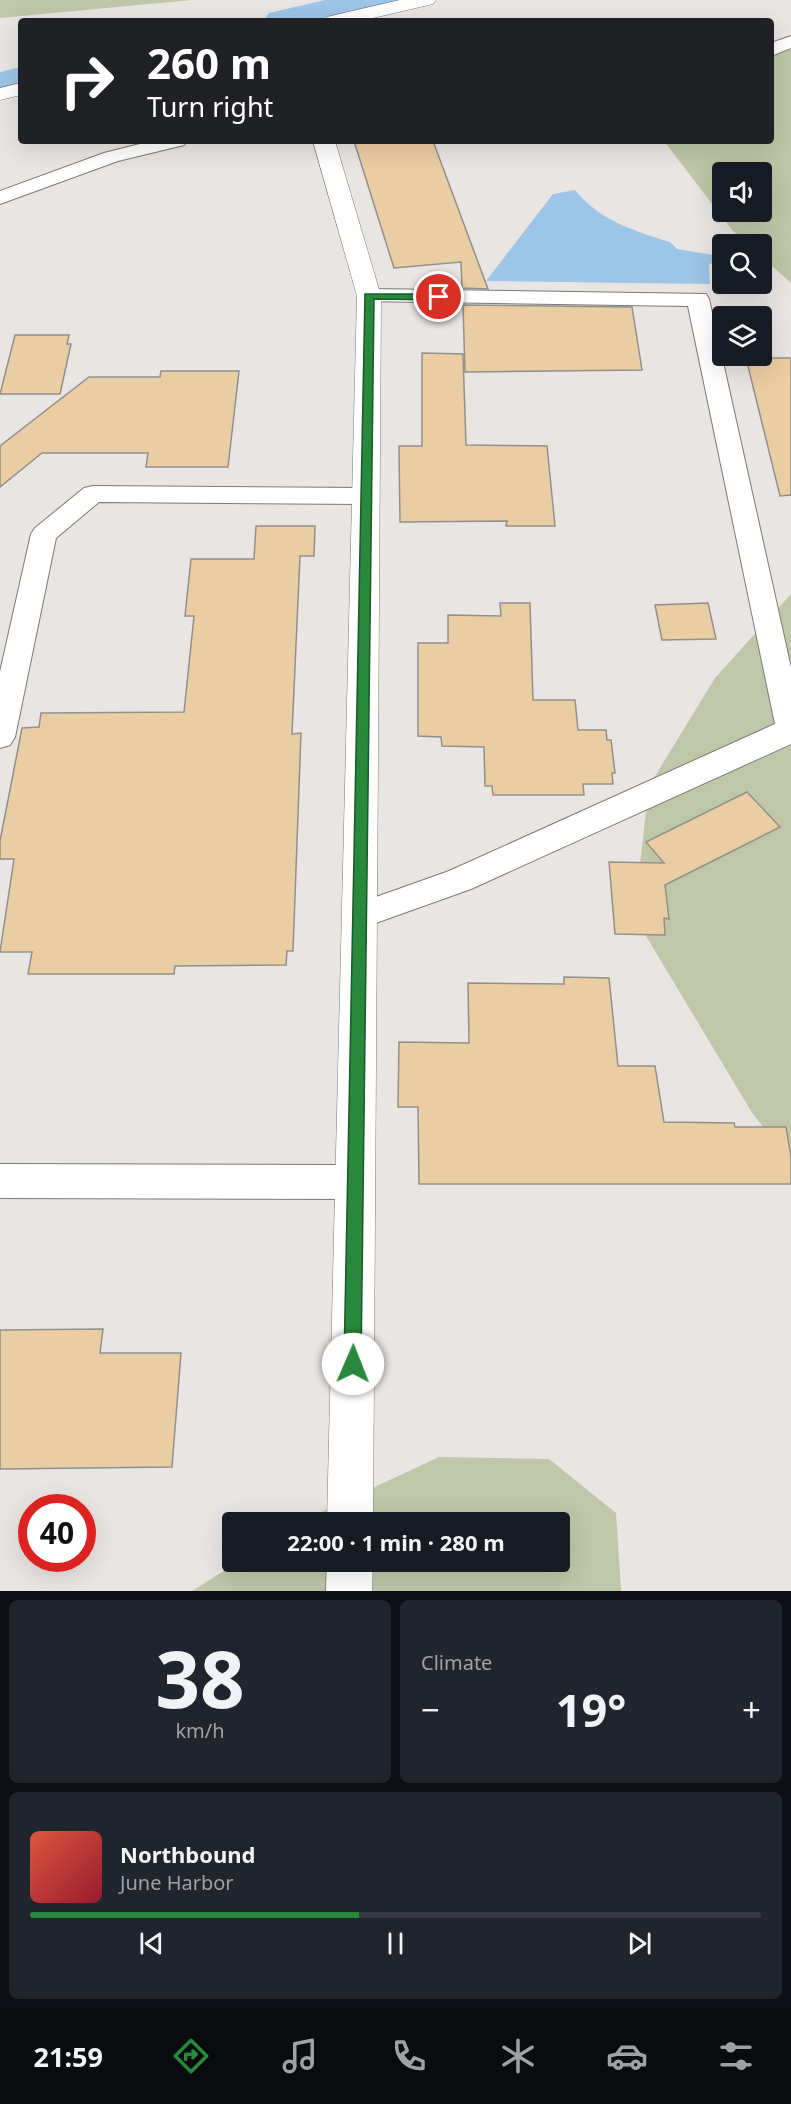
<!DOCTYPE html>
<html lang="en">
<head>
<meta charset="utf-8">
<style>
  :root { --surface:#171b24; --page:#20242c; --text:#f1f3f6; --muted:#9ea1a6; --line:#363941; --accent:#28893d }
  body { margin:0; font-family:"Noto Sans",sans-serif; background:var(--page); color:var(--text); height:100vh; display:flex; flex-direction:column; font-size:22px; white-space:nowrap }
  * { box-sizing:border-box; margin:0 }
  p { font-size:20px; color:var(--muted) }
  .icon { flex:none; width:33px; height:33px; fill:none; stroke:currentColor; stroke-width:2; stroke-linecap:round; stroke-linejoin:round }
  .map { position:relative; height:1591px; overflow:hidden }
  .panel { display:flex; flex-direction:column; gap:9px; padding:9px; background:#0d0f14; flex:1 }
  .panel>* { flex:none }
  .guide { position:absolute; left:18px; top:18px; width:756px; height:126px; border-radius:6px; box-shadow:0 6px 24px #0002; background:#202124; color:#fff; overflow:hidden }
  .fabs { position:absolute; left:712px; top:162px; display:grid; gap:12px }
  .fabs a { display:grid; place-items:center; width:60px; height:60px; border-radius:6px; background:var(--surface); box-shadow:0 6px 24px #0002; font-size:30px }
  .speed { position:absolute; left:18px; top:1494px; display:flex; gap:12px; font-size:30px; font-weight:700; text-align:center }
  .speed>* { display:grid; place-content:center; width:78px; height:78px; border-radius:50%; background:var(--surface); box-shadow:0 6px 24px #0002; line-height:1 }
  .speed .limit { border:9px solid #d22; background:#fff; color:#111 }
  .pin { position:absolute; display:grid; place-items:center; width:51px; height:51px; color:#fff; margin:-26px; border:3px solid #fff; border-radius:50%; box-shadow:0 2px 6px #0007 }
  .me { position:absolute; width:66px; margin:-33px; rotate:1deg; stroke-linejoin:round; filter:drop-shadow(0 0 4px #0008) }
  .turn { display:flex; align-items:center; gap:21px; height:126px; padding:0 30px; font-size:27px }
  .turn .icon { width:78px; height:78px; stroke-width:2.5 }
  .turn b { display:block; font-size:42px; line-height:51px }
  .big { font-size:45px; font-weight:700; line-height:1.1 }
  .panel .tile { flex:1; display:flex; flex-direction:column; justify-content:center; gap:9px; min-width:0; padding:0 21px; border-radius:9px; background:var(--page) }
  .panel .dial { align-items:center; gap:0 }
  .dial b { font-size:78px; line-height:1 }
  .song { display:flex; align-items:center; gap:18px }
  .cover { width:72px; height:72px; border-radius:9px; background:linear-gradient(135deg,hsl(10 70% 55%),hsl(350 70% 35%)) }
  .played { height:6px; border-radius:3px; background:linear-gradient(90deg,var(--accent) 45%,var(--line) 45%) }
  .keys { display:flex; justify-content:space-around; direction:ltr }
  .heat { display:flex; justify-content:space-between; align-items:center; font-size:33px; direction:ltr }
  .panel .tiles { flex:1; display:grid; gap:9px; grid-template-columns:1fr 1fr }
  .tile:last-child { grid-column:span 2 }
  .trip { position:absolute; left:222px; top:1512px; width:348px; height:60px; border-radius:6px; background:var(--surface); box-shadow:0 6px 24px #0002; font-weight:700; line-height:60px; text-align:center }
  .dock { display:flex; height:96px; justify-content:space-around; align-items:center; background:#090b0e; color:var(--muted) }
  .dock .icon { width:42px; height:42px }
  .dock .current { color:var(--accent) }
  .dock b { font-size:27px; color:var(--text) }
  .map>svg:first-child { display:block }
  .green { fill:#bfc7a8; fill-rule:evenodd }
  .water { fill:#9dc5e7 }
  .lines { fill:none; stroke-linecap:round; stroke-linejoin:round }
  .river { fill:#9dc5e7; fill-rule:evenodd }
  .building { fill:#ebcda3; stroke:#92908d; stroke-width:1.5 }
  .minor-casing { stroke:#7c7a77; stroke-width:2 }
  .tertiary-casing { stroke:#7c7a77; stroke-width:1 }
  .primary-casing { stroke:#7c7a77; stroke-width:1 }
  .minor { fill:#fff; fill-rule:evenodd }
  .tertiary { fill:#fff; fill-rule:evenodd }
  .primary { fill:#fff; fill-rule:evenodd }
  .route { fill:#28893d; stroke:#1a5928; stroke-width:1.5 }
</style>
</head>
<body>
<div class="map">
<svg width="791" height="1591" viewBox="0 0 791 1591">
  <rect width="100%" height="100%" fill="#e8e5e2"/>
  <g class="green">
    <polygon points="0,0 192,0 0,18"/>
    <path d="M791 50V283L762 257V244H748L732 230 664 141H771V51ZM723 172H762V212H723Z"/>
    <polygon points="791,594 791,1164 751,1111 634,916 649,786 715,678"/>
    <polygon points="439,1457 549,1459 616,1513 621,1591 192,1591 238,1562 560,1562 560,1522 300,1522"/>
  </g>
  <path class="water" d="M575 190C599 220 634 231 670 242L677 249 713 255 714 263 709 264 710 284 486 281 553 194Z"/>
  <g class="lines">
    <g class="river">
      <polygon points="325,0 397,0 392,8 336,21 263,21 269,13"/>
      <polygon points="21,67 21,91 0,96 0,72"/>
    </g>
  </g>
  <g class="building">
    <polygon points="354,141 433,141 488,289 462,288 461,262 394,268"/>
    <polygon points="463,305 632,307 642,370 465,372"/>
    <polygon points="15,335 69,335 67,344 71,344 60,394 0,394"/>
    <polygon points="422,353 463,354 466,445 547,446 555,526 506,526 507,521 400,522 399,446 422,446"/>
    <polygon points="746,358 791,358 791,495 780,496"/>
    <polygon points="161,371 239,371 228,467 146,467 148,453 42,453 0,487 0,446 89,377 160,377"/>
    <polygon points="256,526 315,526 314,556 300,556 292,734 301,733 293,951 287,951 286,965 175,966 174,974 28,974 32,952 0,952 14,859 0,859 0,841 22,728 39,727 41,713 184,712 194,616 185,616 191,559 254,559"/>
    <polygon points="500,603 530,603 533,700 575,700 578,730 606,730 607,740 611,740 615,773 612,773 613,784 583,784 584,795 493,795 492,786 485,786 484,747 442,746 441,737 418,736 418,643 448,643 448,615 501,616"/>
    <polygon points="708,603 716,639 662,640 655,605"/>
    <polygon points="747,792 780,827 665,885 669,919 664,918 665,935 615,934 609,862 664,863 646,842"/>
    <polygon points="564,977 609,978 618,1066 655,1066 664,1122 734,1123 735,1127 786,1127 791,1157 791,1184 419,1184 418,1107 398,1107 399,1042 469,1043 468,983 564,984"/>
    <polygon points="103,1329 100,1353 181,1353 172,1467 0,1469 0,1330"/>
  </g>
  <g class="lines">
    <defs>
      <g id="minor">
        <polygon points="791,36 791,48 771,56 771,43"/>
        <polygon points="152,141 187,141 184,145 118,161 0,204 0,191 104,153"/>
        <polygon points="369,289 706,294 709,299 791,668 791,744 471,889 359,929 348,925 343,916 348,907 449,871 775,724 688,306 361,301 358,296 361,291"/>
        <polygon points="93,486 365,488 374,490 378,496 374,502 365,504 99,502 56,538 15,737 10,745 0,748 0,672 31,534 35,528 84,488"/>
        <polygon points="0,1164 355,1165 368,1170 373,1182 368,1194 355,1199 0,1198"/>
      </g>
      <g id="tertiary">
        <polygon points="313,141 335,141 381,296 373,1522 327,1522 357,296"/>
        <polygon points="327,1562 373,1562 372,1591 326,1591"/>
      </g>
      <g id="primary">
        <polygon points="400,0 436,0 433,4 360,21 324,21 327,17"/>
        <polygon points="21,83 21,95 0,100 0,88"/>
      </g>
    </defs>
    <use href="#minor" class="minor-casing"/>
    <use href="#tertiary" class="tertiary-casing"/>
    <use href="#primary" class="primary-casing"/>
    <use href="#minor" class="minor"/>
    <use href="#tertiary" class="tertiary"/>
    <use href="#primary" class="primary"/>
  </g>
  <polygon class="route" points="365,294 439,294 444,297 439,300 374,299 361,1364 359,1370 353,1372 346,1370 344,1364"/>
</svg>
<div class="fabs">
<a><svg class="icon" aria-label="sound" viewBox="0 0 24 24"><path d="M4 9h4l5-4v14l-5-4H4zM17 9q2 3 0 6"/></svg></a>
<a><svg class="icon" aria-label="search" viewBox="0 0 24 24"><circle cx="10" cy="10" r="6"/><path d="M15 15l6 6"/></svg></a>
<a><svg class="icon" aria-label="layers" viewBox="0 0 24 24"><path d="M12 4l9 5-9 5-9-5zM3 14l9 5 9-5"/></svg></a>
</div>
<div class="speed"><div class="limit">40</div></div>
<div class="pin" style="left:439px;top:297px;background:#d93025"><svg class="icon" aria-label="arrive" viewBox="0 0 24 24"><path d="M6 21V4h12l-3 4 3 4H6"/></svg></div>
<svg class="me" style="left:353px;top:1364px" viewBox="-20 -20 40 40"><circle r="19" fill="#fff"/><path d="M0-13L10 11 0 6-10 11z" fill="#28893d"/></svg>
<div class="trip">22:00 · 1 min · 280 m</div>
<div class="guide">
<div class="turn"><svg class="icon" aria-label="right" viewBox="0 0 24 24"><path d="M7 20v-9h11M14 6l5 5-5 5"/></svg><div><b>260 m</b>Turn right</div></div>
</div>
</div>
<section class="panel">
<div class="tiles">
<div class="tile dial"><b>38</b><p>km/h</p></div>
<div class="tile"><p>Climate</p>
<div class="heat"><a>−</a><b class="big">19°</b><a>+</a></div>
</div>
<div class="tile">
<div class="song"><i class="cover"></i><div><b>Northbound</b><p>June Harbor</p></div></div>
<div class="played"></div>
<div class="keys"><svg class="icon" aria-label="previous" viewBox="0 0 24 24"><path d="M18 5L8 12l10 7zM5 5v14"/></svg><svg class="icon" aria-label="pause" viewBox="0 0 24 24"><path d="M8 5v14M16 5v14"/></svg><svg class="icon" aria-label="next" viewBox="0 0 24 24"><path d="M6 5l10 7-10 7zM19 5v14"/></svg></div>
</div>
</div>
</section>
<nav class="dock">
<b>21:59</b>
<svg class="icon current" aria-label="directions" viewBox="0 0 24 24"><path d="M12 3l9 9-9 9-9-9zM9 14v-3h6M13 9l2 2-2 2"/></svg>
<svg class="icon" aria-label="music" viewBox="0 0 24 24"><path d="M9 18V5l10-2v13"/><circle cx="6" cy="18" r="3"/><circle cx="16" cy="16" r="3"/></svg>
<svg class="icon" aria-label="phone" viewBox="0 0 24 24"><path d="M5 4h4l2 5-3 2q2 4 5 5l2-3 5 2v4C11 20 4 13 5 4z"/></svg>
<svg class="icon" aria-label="climate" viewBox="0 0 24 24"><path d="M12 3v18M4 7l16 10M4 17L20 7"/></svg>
<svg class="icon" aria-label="car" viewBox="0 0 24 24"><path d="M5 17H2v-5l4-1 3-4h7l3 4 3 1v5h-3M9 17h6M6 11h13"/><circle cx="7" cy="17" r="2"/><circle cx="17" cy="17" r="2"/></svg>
<svg class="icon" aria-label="filters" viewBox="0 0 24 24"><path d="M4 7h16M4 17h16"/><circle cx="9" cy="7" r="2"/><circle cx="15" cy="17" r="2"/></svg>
</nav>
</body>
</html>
